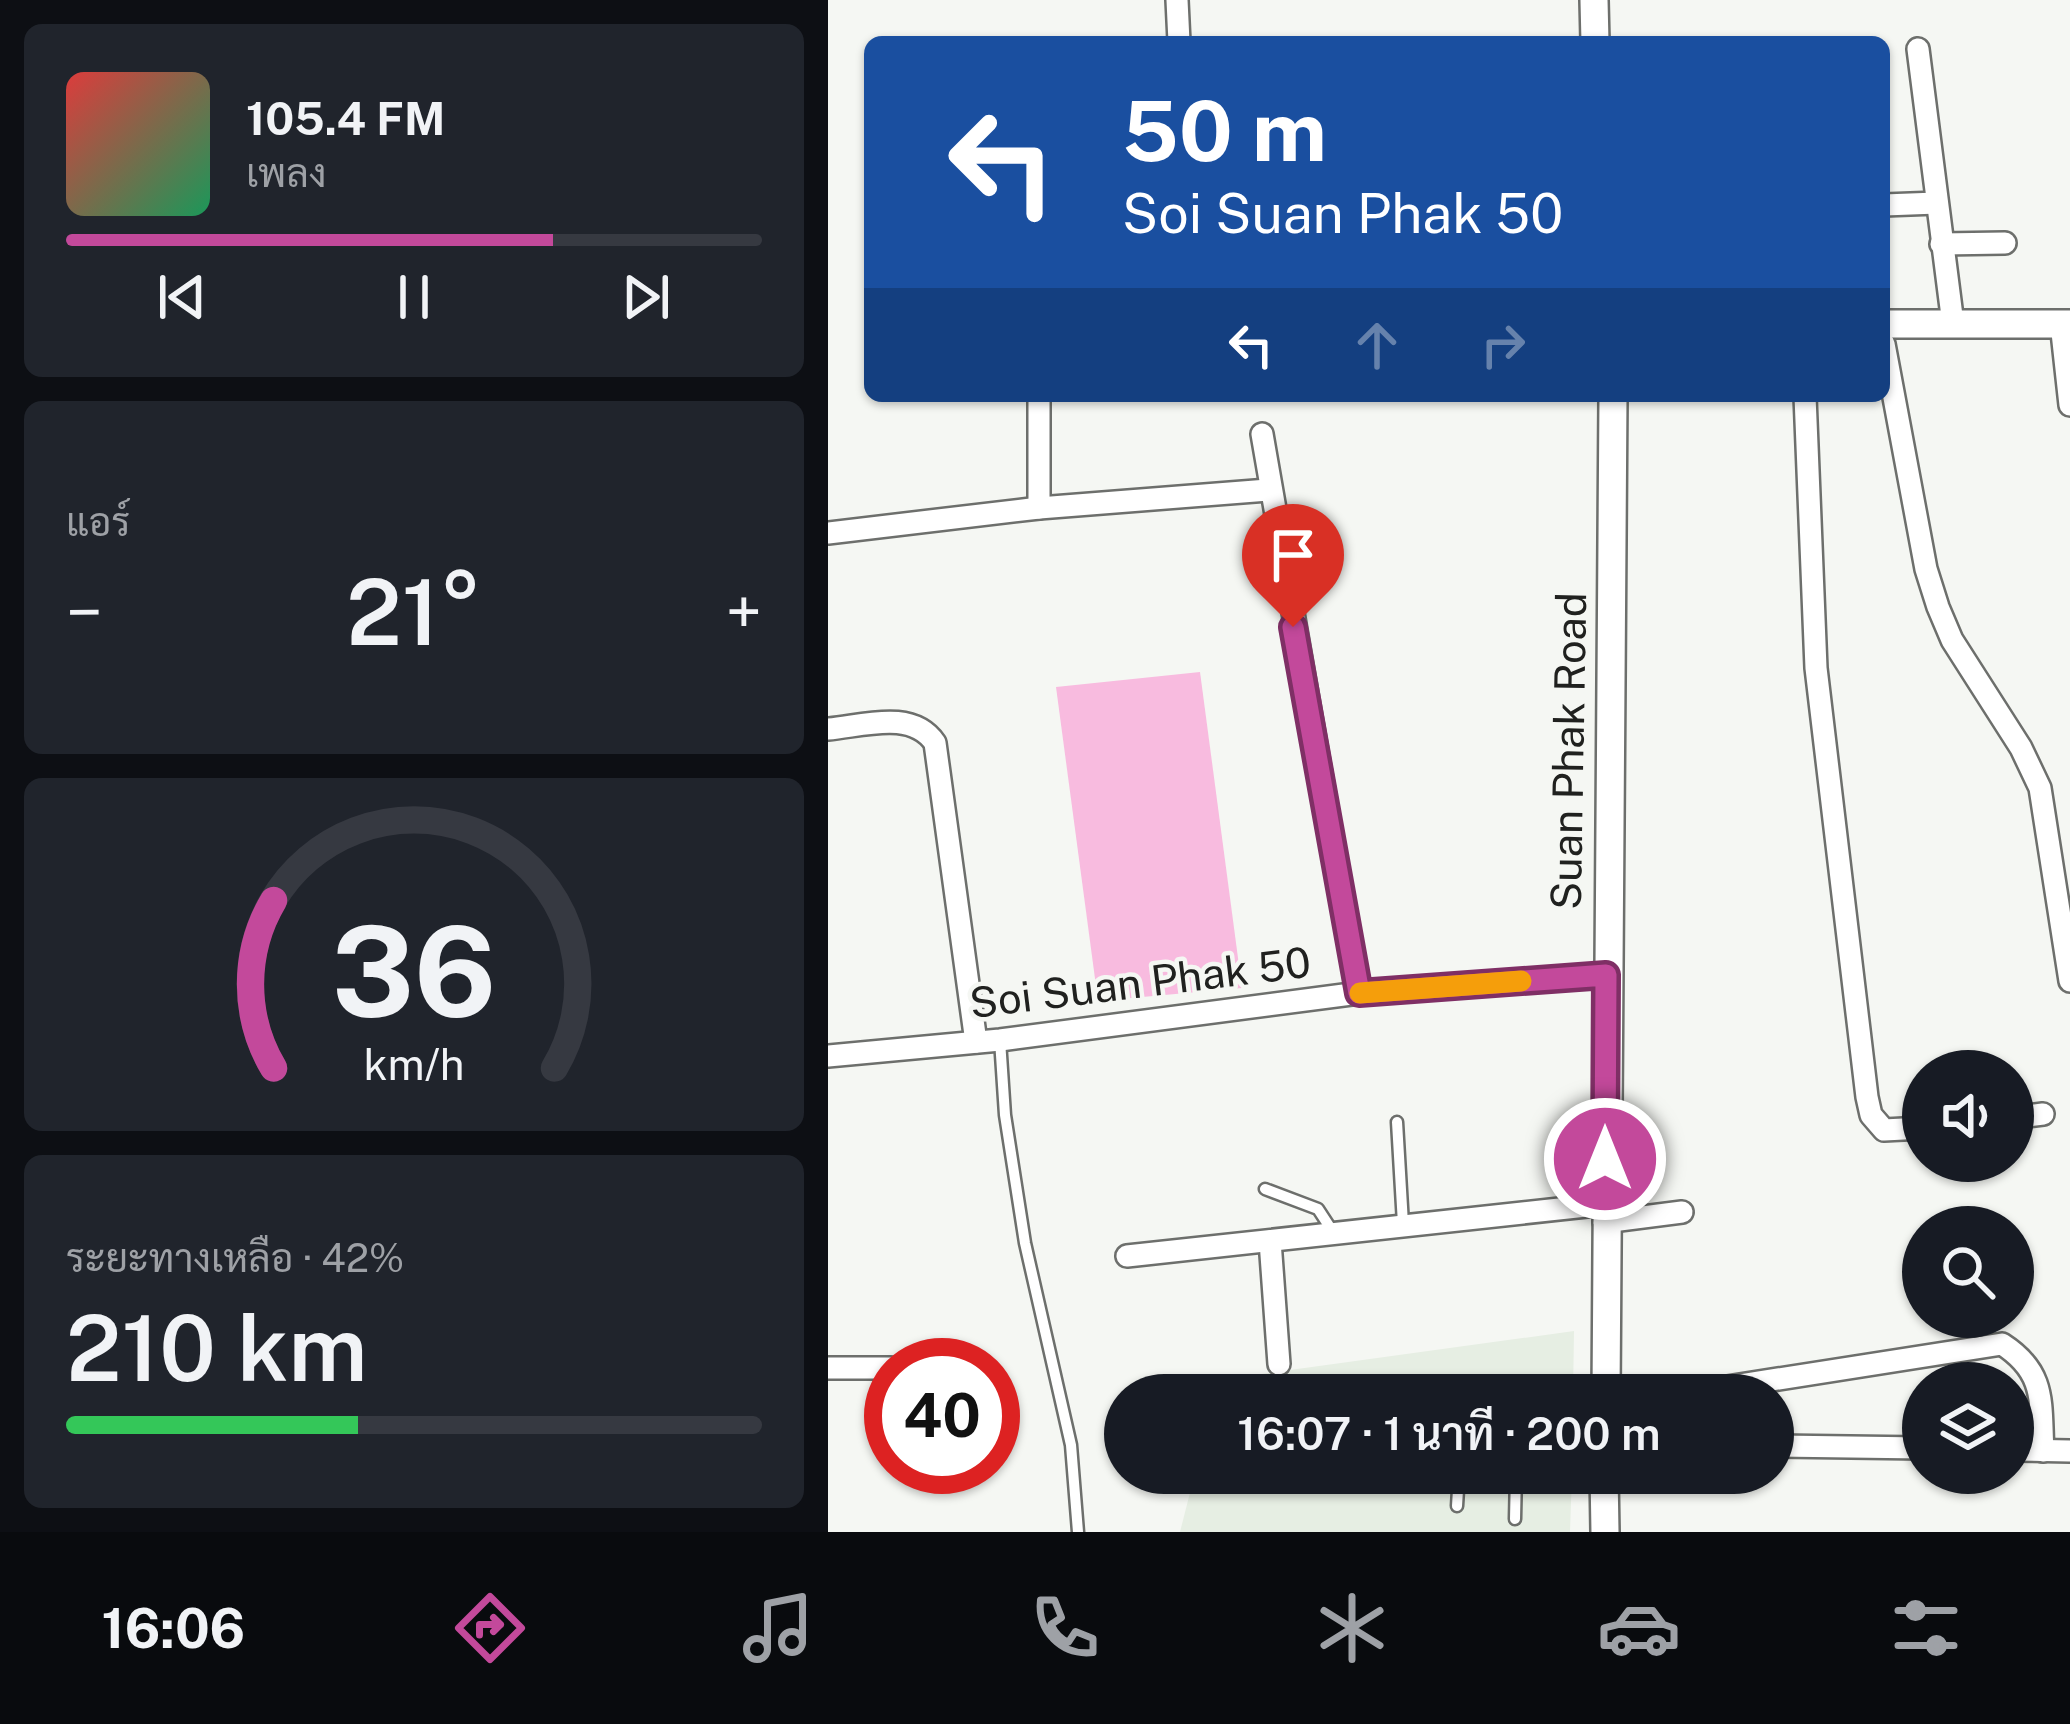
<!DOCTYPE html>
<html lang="th">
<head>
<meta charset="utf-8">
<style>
  :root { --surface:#171b24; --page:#20242c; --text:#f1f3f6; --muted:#9ea1a6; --line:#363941; --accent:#c3499b }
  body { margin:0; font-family:"Public Sans",Sarabun,sans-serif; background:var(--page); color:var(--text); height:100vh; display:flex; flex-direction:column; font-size:45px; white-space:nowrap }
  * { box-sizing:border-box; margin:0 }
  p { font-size:39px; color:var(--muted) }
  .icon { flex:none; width:66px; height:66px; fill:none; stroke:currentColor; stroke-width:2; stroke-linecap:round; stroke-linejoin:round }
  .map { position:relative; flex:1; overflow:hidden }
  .drawer { display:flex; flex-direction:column; gap:24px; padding:24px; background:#0d0f14; width:828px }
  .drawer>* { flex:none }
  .top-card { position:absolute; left:36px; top:36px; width:1026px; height:366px; border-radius:18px; box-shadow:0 3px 9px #0004; background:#1a4fa0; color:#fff; overflow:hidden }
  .buttons { position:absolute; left:1074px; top:1050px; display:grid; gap:24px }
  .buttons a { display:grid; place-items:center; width:132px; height:132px; border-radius:50%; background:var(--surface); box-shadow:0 3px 9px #0004; font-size:60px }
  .speed { position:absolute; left:36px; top:1338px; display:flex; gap:24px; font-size:60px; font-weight:700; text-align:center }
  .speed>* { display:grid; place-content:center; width:156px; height:156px; border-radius:50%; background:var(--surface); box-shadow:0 3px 9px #0004; line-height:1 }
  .speed .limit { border:18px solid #d22; background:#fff; color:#111 }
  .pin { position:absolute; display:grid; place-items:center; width:102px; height:102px; color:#fff; margin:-123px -51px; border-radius:50% 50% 50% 0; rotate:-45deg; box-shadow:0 0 12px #0007 }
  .pin .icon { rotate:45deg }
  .me { position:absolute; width:132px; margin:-66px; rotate:0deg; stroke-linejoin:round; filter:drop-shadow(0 0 9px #0008) }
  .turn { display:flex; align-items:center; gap:42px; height:252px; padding:0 60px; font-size:54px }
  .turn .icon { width:156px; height:156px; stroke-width:2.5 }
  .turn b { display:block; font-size:84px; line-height:102px }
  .lanes { display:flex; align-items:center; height:114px; padding:0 60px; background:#0003; justify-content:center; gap:60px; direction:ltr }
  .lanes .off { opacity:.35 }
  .big { font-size:90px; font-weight:600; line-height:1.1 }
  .drawer .widget { flex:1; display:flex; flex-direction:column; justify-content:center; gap:18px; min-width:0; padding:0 42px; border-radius:18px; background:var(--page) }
  .drawer .dial { align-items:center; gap:0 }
  .dial svg { height:312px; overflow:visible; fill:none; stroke:var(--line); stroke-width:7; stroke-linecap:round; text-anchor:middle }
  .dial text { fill:var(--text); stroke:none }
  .song { display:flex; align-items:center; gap:36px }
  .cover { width:144px; height:144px; border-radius:18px; background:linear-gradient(135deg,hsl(0 70% 55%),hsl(150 70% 35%)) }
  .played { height:12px; border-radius:6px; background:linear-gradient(90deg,var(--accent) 70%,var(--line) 70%) }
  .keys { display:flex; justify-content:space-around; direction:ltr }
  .heat { display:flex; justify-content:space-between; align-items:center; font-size:66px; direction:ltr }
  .charge { height:18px; border-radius:9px; background:linear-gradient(90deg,#34c759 42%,var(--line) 0) }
  .trip { position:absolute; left:276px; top:1374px; width:690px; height:120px; border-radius:60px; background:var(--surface); box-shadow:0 3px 9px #0004; font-weight:600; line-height:120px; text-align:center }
  .tab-bar { display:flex; height:192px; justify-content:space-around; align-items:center; background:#090b0e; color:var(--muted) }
  .tab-bar .icon { width:84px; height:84px }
  .tab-bar .active { color:var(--accent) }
  .tab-bar b { font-size:54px; color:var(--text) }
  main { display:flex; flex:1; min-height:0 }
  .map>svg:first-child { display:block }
  .built { fill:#e6eee3 }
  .green { fill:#f8bbdf }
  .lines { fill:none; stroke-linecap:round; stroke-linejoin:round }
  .service-casing { stroke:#6d6f6c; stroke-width:15 }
  .minor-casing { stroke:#6d6f6c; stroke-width:26 }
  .tertiary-casing { stroke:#6d6f6c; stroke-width:32 }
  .service { stroke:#fff; stroke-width:10 }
  .minor { stroke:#fff; stroke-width:21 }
  .tertiary { stroke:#fff; stroke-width:27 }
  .route-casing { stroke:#7f2f65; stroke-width:30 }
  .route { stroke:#c3499b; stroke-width:21 }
  .slow { stroke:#f59e0b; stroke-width:21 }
  .labels { text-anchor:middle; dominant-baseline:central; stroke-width:9; stroke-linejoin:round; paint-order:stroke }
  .street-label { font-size:42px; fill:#20211f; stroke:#f5f7f3 }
</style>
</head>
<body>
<main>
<section class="drawer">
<div class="widget">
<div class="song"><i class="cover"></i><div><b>105.4 FM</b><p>เพลง</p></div></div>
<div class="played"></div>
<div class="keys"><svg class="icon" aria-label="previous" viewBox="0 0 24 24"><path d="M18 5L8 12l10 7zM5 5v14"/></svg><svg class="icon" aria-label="pause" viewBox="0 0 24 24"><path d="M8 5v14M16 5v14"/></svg><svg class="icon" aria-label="next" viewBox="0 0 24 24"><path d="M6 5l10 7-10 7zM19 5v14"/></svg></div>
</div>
<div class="widget"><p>แอร์</p>
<div class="heat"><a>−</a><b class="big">21°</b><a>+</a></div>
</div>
<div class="widget dial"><svg viewBox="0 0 100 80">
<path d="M14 69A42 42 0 1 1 86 69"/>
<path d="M14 69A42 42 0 0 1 14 26" stroke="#c3499b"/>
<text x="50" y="56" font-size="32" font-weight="700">36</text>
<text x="50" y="72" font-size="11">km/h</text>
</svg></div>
<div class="widget"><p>ระยะทางเหลือ · 42%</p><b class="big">210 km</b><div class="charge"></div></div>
</section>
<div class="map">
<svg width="1242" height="1532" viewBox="0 0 1242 1532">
  <rect width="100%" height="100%" fill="#f5f7f3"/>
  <g class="built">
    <polygon points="746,1331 745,1395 386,1395 390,1380"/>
    <polygon points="367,1473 744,1473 742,1532 352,1532"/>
  </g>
  <polygon class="green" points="372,672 414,988 270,1001 228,687"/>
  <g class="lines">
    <defs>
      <g id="service">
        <polyline points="172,1040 177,1115 197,1243 243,1445 250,1532"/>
        <polyline points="569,1122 575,1224"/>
        <polyline points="437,1189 490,1209 505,1232"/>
        <polyline points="629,1506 631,1473"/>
        <polyline points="687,1519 688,1473"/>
      </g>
      <g id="minor">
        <polyline points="349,0 351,42"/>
        <polyline points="1090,49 1125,324"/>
        <polyline points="1056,205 1109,203"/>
        <polyline points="1113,244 1177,243"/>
        <polyline points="1233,323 1242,405"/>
        <polyline points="1056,344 1098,569 1110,607 1124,640 1193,748 1212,788 1242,981"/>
        <polyline points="211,396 211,508"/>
        <polyline points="977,396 988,668 1039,1097 1043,1115 1056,1130 1095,1128"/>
        <polyline points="434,434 531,993"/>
        <polyline points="0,533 211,508 440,490"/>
        <path d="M0 729C35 726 84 709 107 743L148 1042"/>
        <polyline points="0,1056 172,1040 531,993 778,975"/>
        <polyline points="1185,1118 1215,1114"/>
        <polyline points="776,1222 854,1212"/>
        <polyline points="442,1241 451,1364"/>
        <polyline points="299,1256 777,1204"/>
        <polyline points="0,1368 63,1368"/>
        <path d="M848 1395 1174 1344C1219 1373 1212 1403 1215 1451"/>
        <polyline points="945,1446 1095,1448"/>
        <polyline points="1185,1450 1242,1451"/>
      </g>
      <g id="tertiary">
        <polyline points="766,0 767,42"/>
        <polyline points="1056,324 1242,324"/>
        <polyline points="778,1395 785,396"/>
        <polyline points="776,1473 777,1532"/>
      </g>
    </defs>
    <use href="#service" class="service-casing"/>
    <use href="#minor" class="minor-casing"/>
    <use href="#tertiary" class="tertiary-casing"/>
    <use href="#service" class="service"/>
    <use href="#minor" class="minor"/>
    <use href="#tertiary" class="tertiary"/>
  </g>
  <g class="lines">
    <defs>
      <polyline id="route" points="465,627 531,993 778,975 777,1159"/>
    </defs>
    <use href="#route" class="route-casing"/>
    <use href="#route" class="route"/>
    <polyline class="slow" points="532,993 693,981"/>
  </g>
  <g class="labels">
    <g class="street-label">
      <text transform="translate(740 751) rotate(-89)">Suan Phak Road</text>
      <text transform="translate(312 982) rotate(-7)">Soi Suan Phak 50</text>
    </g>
  </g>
</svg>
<div class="buttons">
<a><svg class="icon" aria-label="sound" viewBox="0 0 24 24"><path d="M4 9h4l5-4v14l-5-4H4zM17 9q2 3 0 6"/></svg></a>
<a><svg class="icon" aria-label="search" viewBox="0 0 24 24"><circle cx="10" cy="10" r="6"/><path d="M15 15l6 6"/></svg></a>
<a><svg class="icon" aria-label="layers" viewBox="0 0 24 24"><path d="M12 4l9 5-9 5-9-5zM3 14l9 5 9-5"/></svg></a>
</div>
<div class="speed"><div class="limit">40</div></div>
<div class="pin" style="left:465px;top:627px;background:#d93025"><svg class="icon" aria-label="arrive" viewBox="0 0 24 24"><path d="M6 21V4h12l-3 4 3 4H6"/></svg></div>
<svg class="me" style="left:777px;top:1159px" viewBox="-20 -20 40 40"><circle r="17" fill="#c3499b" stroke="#fff" stroke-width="3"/><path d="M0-11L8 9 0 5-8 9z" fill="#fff"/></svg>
<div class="trip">16:07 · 1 นาที · 200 m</div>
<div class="top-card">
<div class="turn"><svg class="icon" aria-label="left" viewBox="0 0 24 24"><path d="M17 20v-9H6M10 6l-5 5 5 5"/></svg><div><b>50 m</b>Soi Suan Phak 50</div></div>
<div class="lanes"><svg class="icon" aria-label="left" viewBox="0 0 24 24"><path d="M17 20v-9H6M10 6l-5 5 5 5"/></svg><svg class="icon off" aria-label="ahead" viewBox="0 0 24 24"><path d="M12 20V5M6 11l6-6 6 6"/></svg><svg class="icon off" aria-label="right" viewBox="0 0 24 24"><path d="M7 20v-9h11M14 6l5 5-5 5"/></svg></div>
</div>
</div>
</main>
<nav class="tab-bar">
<b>16:06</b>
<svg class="icon active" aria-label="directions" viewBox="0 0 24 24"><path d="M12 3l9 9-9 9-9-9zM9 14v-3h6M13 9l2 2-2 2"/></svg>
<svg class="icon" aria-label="music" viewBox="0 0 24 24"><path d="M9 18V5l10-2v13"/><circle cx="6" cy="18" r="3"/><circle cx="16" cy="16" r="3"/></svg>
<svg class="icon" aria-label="phone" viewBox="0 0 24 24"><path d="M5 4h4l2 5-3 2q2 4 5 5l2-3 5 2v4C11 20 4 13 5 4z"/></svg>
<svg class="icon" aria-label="climate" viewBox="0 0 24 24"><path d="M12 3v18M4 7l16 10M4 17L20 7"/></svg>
<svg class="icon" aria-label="car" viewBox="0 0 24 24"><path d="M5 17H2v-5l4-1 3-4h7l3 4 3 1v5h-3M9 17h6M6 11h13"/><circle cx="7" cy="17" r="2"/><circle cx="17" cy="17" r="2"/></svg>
<svg class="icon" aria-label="filters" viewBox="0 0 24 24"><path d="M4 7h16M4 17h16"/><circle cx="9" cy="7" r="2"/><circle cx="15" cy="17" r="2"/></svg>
</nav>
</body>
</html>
